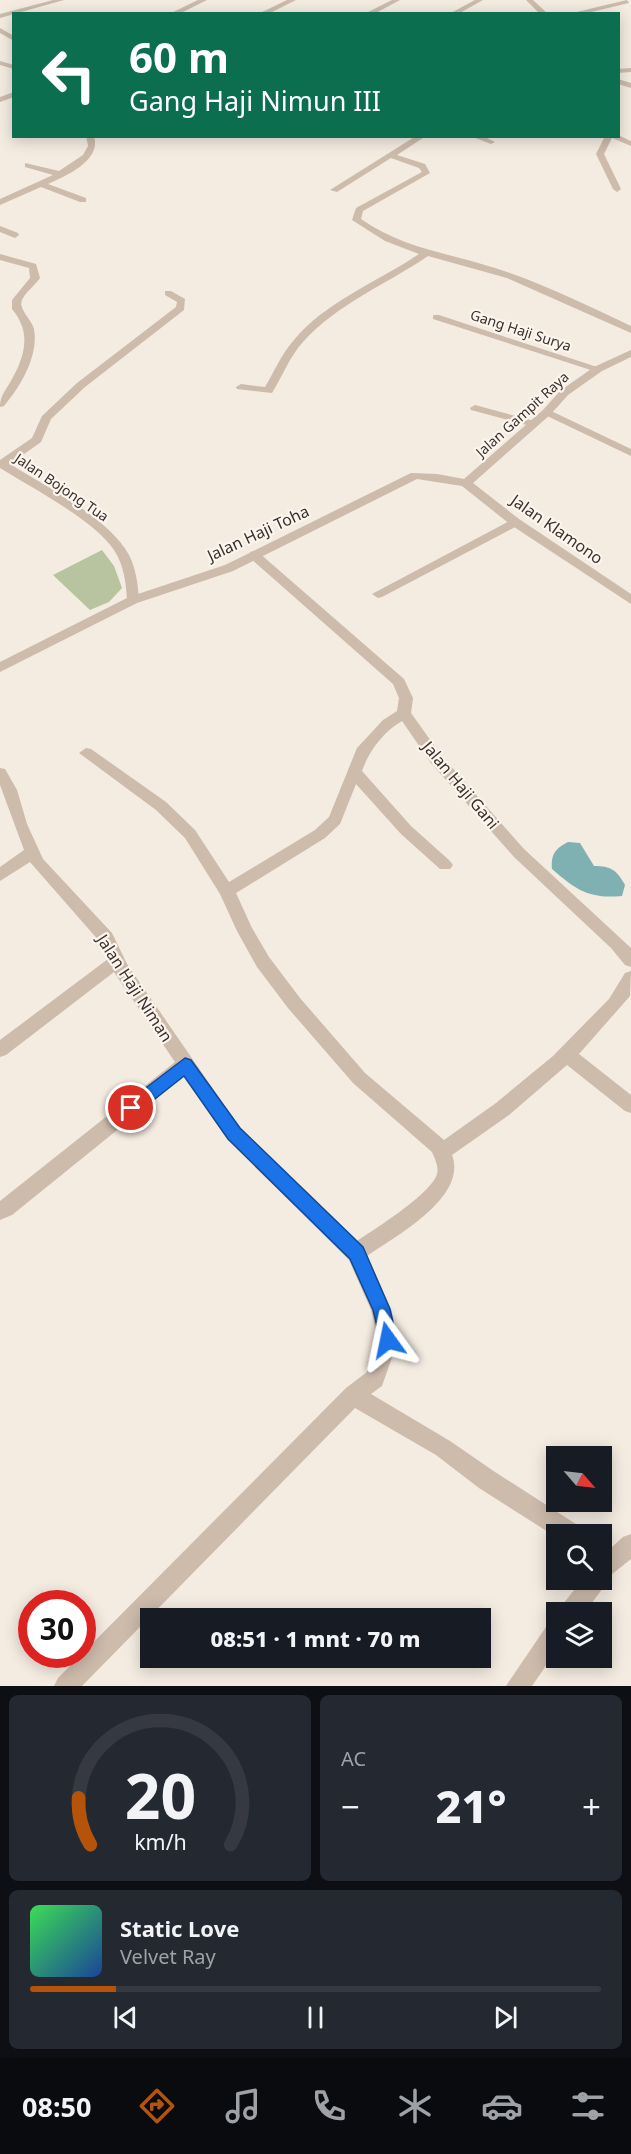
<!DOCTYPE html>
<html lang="id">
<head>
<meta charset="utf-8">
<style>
  :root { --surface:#171b24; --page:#242831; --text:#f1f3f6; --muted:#9ea1a6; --line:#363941; --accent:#b45309 }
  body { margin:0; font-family:"Noto Sans",sans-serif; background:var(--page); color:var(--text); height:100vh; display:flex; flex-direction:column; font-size:22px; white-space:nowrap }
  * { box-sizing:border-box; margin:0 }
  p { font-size:20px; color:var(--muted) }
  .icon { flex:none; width:33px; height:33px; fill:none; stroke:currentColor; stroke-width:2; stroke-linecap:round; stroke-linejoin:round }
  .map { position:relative; height:1686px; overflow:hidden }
  .details { display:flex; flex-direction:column; gap:9px; padding:9px; background:#0d0f14; flex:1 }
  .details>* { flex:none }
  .banner { position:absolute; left:12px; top:12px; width:608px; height:126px; border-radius:0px; box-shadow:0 3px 15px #0003; background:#0b6e4f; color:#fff; overflow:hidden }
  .needle { width:39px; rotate:118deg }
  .tools { position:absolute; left:546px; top:1446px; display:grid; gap:12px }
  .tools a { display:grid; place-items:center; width:66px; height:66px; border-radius:0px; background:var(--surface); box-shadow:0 3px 15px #0003; font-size:30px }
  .speed { position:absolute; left:18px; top:1590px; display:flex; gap:12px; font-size:30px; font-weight:700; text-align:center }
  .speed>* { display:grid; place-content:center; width:78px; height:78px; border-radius:50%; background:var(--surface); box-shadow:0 3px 15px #0003; line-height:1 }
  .speed .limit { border:9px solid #d22; background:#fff; color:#111 }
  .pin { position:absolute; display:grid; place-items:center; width:51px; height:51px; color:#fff; margin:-26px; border:3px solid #fff; border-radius:50%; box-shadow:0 2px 6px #0007 }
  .me { position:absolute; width:66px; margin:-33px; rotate:348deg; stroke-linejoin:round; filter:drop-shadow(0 0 4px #0008) }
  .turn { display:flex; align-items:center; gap:21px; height:126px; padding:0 18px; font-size:27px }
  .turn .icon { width:78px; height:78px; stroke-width:2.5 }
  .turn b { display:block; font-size:42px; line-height:51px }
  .big { font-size:45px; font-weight:800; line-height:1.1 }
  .details .tile { flex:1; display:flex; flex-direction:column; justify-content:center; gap:9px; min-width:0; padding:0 21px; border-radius:9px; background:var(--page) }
  .details .dial { align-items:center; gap:0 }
  .dial svg { height:156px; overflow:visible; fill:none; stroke:var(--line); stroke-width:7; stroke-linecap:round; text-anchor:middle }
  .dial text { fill:var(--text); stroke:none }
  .song { display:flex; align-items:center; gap:18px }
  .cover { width:72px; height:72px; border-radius:9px; background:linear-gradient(135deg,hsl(130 70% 55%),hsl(220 70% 35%)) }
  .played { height:6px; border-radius:3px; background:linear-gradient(90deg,var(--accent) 15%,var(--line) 15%) }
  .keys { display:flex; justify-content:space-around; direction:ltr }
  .heat { display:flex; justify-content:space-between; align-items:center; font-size:33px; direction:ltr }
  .details .tiles { flex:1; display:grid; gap:9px; grid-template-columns:1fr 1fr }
  .tile:last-child { grid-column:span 2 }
  .trip { position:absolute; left:140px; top:1608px; width:351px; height:60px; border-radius:0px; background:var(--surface); box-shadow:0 3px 15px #0003; font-weight:800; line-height:60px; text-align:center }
  .tabs { display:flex; height:96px; justify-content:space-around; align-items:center; background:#090b0e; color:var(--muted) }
  .tabs .icon { width:42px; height:42px }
  .tabs .active { color:var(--accent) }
  .tabs b { font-size:27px; color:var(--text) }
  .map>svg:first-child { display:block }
  .green { fill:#b8c4a0 }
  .water { fill:#7fb0b2 }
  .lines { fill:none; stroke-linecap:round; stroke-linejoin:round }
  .minor { fill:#cdbbac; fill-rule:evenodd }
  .tertiary { fill:#cdbbac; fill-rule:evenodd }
  .route { fill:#1a73e8; stroke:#114b97; stroke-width:1.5 }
  .labels { text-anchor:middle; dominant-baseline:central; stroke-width:4.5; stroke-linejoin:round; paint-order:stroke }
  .far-street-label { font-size:14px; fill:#3b302b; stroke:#fbf5ee }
  .street-label { font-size:16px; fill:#3b302b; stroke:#fbf5ee }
</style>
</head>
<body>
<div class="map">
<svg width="631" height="1686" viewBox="0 0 631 1686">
  <rect width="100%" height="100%" fill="#f4ebe1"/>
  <polygon class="green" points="102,550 114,566 122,588 109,602 90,610 53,575"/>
  <path class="water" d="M568 842 580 843 594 866C611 866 617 870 625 885L622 896C589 899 576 890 552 869 551 854 555 849 568 842Z"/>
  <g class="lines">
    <g class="minor">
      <polygon points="53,0 64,0 0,18 0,14"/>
      <polygon points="198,0 207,0 179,14 169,14"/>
      <polygon points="287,0 296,0 268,14 258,14"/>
      <polygon points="392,0 400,0 374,14 364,14"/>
      <polygon points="475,0 483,0 458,14 449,14"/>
      <polygon points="526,0 533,0 548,14 540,14"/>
      <polygon points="627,0 629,3 583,14 568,14"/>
      <polygon points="0,28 14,36 14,41 0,33"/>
      <polygon points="0,61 14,65 14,69 0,65"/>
      <polygon points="631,68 631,72 618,73 618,69"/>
      <polygon points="618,79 631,83 631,88 618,84"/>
      <polygon points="14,92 14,97 0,102 0,97"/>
      <polygon points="618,135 631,141 631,146 612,138 604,154 621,189 617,192 613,189 596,154 605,136"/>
      <path d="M86 136H94C102 161 65 176 48 184L86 198V202H80L41 187 0 205V199L53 175 25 167V163L59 171 83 155 88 146Z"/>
      <path d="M416 136H426L397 155 425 164 430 173 363 211 361 219C402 248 448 253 495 268 542 283 586 305 631 326V333L507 278 428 256C387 284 337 304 303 342 290 356 282 377 272 393L237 389 236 387 241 384 265 387C274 372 282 353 294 340 325 302 379 281 419 254L385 241 352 220 356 208 422 172 419 168 391 158 337 192 330 190Z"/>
      <polygon points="470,136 483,136 495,142 491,144"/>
      <polygon points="0,226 18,233 19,235 15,238 0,232"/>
      <path d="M0 254 36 264 40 278C35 285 25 293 22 300 18 309 32 320 34 329 39 356 20 387 4 406L0 407C0 396 5 391 11 381 25 356 32 333 12 309V300L30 278 29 268 0 260Z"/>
      <path d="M165 291H171L185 299 184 310 85 387 51 419 41 442 10 464C46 487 108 517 129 555 136 569 138 584 139 600L133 604 127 600C126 583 124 565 114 550 94 520 32 488 0 468V460L32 438 42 416 77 383 176 307 177 302 165 295Z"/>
      <polygon points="433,315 439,315 603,369 594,371 433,319"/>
      <polygon points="475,405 538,422 539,424 534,427 471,410 470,408"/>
      <polygon points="547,409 631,449 631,456 543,414 542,412"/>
      <polygon points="515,518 519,519 519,525 382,597 378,598 372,594"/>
      <path d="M254 551 258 552 404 679 413 698 411 713 441 755 524 849 631 948V967L625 965 611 948 514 857 431 763 402 721C383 732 369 751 362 771L411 826 450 861 453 865 450 869H440L401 834 356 784 340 824 325 838 236 893 252 928 269 957 300 998 365 1073 444 1140 496 1103 553 1056 609 999 625 973 631 971 630 996 579 1054 631 1095V1113L625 1111 567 1065 509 1115 452 1155C468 1197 396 1236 367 1256L391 1309 398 1340 382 1386 371 1394 450 1441 495 1472 579 1526 582 1534H556V1537L479 1488 436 1455 355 1408 82 1686H54L58 1678 346 1388 367 1372 378 1340 371 1310 349 1260 228 1140 184 1076 12 1215 0 1220V1201L175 1062 114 972 6 1055 0 1057V1040L108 959 100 942 30 862 0 881V867L24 850 0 785V768L5 769 17 790 27 824 43 859 112 933 127 964 240 1128 357 1241C375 1229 431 1194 437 1174 439 1167 435 1159 432 1152L353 1083 288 1008 257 967 237 931 220 894 185 838 156 810 79 753 86 748 91 749 166 802 195 830 229 882 315 830 329 817 357 748 383 720 397 711 399 698 393 684 250 558V552Z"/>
      <polygon points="631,1534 631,1559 606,1579 603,1588 585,1612 560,1612 563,1604 582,1580 602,1580 602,1556 623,1537"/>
      <polygon points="556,1621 556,1651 532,1686 506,1686 548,1624"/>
    </g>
    <polygon class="tertiary" points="631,350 631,357 602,371 568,395 551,414 473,483 519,519 631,594 631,604 511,525 462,486 417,479 233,571 137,603 0,672 0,662 129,597 225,565 411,473 437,474 464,479 543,410 560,391 594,367"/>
  </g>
  <polygon class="route" points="185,1058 191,1060 240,1128 363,1247 390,1309 397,1340 394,1346 388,1349 382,1346 373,1310 350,1259 228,1139 184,1076 137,1113 131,1115 126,1113 123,1108 126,1103"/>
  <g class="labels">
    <g class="far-street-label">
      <text transform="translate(521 330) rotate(18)">Gang Haji Surya</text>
      <text transform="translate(522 414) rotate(-42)">Jalan Gampit Raya</text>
      <text transform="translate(62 487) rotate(34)">Jalan Bojong Tua</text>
    </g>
    <g class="street-label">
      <text transform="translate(557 529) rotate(35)">Jalan Klamono</text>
      <text transform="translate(258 533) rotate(-25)">Jalan Haji Toha</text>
      <text transform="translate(461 785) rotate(50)">Jalan Haji Gani</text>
      <text transform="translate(135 988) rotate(57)">Jalan Haji Niman</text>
    </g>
  </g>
</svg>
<div class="tools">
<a><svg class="needle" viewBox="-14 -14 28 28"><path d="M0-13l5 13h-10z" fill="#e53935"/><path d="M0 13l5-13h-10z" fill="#9ea1a6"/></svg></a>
<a><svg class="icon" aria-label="search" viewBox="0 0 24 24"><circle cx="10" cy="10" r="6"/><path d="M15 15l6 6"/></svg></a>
<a><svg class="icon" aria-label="layers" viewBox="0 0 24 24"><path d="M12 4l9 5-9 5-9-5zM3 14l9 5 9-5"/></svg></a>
</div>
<div class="speed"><div class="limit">30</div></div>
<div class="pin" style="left:131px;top:1108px;background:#d93025"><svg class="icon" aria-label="arrive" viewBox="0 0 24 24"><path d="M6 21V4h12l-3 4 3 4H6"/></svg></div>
<svg class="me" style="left:388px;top:1340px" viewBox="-20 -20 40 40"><path d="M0-17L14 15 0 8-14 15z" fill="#1a73e8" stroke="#fff" stroke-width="4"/></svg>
<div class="trip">08:51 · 1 mnt · 70 m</div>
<div class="banner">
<div class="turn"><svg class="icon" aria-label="left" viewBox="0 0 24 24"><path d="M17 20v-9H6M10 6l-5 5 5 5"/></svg><div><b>60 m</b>Gang Haji Nimun III</div></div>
</div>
</div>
<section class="details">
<div class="tiles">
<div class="tile dial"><svg viewBox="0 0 100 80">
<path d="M14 69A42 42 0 1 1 86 69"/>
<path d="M14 69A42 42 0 0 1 8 45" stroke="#b45309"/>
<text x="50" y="56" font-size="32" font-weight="700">20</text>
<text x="50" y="72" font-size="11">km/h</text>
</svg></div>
<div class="tile"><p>AC</p>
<div class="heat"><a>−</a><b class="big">21°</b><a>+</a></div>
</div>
<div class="tile">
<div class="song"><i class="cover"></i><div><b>Static Love</b><p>Velvet Ray</p></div></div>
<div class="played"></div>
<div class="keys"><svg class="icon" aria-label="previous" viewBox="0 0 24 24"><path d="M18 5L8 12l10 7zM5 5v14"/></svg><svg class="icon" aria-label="pause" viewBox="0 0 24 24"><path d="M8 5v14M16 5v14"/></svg><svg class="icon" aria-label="next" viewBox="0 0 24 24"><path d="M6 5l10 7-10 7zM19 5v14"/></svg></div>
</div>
</div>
</section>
<nav class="tabs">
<b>08:50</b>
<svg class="icon active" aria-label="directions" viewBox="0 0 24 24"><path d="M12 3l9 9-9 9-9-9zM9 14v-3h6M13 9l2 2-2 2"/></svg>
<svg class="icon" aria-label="music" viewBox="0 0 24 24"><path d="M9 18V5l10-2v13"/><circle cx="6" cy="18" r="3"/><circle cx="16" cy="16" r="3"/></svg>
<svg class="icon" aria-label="phone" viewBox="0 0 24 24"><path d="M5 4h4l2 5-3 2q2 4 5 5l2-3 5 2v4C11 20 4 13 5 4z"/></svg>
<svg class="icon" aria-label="climate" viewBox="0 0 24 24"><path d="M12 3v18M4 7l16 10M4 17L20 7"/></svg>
<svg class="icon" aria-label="car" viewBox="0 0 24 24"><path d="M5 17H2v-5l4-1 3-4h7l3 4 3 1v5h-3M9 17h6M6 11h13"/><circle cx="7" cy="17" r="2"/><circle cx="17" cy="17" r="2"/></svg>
<svg class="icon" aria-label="filters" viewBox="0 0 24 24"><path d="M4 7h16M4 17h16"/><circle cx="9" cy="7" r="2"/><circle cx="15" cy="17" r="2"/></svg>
</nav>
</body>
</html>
